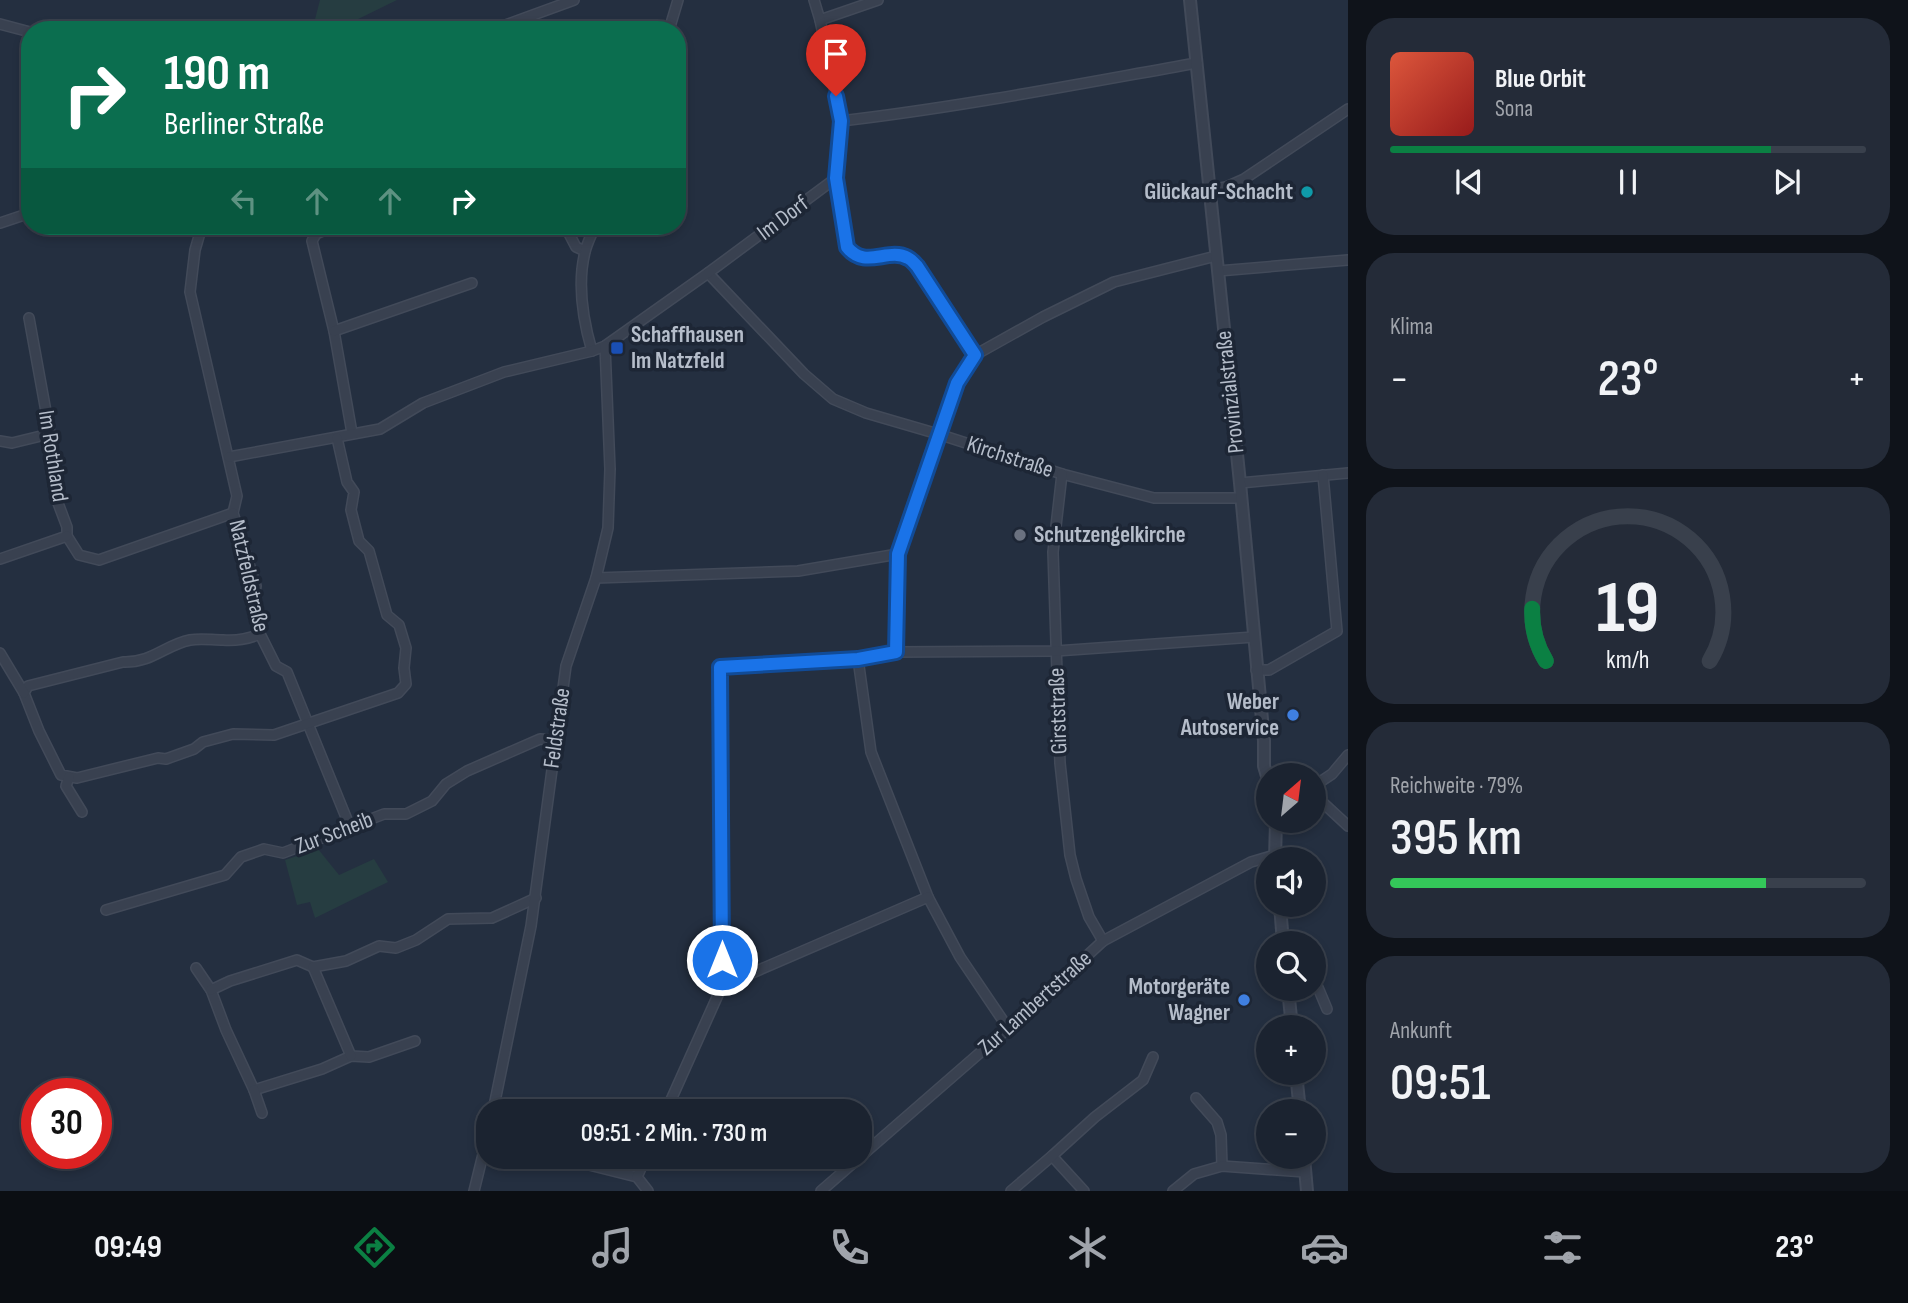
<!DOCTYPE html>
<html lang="de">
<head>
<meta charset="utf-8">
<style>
  :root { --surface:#1b2330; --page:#242b38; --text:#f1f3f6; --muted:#a0a4ab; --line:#39404c; --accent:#0b8043 }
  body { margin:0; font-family:"Sofia Sans Condensed",sans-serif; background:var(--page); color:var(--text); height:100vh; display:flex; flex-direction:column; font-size:26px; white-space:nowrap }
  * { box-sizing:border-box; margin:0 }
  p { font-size:23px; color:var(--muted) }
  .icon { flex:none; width:38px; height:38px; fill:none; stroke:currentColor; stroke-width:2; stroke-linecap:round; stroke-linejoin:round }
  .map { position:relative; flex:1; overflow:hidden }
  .details { display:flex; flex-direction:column; gap:18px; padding:18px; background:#0f131a; width:560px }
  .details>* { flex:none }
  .top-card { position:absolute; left:21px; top:21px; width:665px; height:214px; border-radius:28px; box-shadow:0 4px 10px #0003,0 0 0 2px var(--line); background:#0b6e4f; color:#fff; overflow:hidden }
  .needle { width:46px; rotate:28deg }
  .buttons { position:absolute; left:1256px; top:763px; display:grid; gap:14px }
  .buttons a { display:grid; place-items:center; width:70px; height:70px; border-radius:50%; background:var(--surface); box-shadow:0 4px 10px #0003,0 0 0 2px var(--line); font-size:35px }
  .speed { position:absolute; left:21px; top:1078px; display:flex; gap:14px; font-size:35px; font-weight:700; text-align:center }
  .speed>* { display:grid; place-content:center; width:91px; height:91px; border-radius:50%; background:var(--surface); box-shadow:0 4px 10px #0003,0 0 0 2px var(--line); line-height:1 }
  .speed .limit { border:10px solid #d22; background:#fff; color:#111 }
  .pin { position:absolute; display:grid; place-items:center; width:60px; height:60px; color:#fff; margin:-72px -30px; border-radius:50% 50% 50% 0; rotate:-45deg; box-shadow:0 0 7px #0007 }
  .pin .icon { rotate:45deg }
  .me { position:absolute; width:77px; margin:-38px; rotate:0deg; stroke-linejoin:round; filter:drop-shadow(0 0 5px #0008) }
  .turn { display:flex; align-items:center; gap:24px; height:147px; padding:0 28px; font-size:32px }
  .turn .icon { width:91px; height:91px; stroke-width:2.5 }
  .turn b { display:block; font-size:49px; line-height:60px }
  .lanes { display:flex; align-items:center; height:66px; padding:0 28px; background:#0003; justify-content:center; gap:35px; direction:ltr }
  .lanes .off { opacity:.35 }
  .big { font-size:52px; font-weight:600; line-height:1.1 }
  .details .widget { flex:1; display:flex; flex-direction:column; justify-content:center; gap:10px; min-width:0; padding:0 24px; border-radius:28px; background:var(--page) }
  .details .dial { align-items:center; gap:0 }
  .dial svg { height:182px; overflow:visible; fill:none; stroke:var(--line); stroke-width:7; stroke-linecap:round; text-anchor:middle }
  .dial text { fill:var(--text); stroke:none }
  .song { display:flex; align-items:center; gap:21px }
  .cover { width:84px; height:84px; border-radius:10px; background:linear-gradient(135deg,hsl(10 70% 55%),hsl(0 70% 35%)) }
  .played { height:7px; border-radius:4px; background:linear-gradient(90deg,var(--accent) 80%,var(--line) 80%) }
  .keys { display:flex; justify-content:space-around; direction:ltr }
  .heat { display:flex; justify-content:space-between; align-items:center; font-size:38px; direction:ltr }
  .charge { height:10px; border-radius:5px; background:linear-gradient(90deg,#34c759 79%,var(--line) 0) }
  .trip { position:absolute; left:476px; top:1099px; width:396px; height:70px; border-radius:28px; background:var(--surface); box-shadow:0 4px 10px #0003,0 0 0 2px var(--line); font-weight:600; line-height:70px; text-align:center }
  .menu { display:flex; height:112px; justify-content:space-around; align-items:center; background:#0b0e13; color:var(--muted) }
  .menu .icon { width:49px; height:49px }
  .menu .active { color:var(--accent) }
  .menu b { font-size:32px; color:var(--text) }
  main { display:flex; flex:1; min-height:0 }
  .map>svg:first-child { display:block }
  .green { fill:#263d41 }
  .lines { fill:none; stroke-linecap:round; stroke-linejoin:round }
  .minor-casing { stroke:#424a59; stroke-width:12 }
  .tertiary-casing { stroke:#424a59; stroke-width:14 }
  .minor { stroke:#394150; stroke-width:9 }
  .tertiary { stroke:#394150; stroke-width:10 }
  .route-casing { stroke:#114b97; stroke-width:18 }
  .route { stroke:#1a73e8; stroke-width:12 }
  .culture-dot { fill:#0f9aa8; stroke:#1d2635; stroke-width:2.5 }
  .transit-dot { fill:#1a4fb4; stroke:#1d2635; stroke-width:2.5 }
  .worship-dot { fill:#6b7280; stroke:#1d2635; stroke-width:2.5 }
  .shop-dot { fill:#3f7fe0; stroke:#1d2635; stroke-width:2.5 }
  .labels { text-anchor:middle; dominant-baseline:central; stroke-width:7; stroke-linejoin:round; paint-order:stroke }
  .poi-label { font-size:23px; font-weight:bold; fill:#b5bdca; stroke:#1d2635; text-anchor:end }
  .street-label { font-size:23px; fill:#b5bdca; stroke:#1d2635 }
</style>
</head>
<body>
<main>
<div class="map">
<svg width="1348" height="1191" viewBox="0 0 1348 1191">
  <rect width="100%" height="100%" fill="#242f40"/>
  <g class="green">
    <polygon points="320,0 397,0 346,25 313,27"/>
    <polygon points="318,849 339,875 374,859 388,882 315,918 310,902 297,905 285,860"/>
  </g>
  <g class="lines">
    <defs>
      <g id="minor">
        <polyline points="820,20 878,0"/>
        <polyline points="0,24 30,32"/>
        <polyline points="492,30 574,0"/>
        <polyline points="669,30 678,0"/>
        <path d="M841 121C961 107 1078 84 1197 63"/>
        <path d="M836 178 847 247C865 270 888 247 908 258 912 260 914 263 917 266L975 355 1043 317 1114 282 1216 256"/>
        <polyline points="1209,190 1226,187 1244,179 1348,109"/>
        <polyline points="0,223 30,213"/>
        <polyline points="202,226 195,250 190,292 237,496 233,513 256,586 253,608 260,634 276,666 287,672 350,827"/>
        <polyline points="334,226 316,234 312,241 334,331 352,433"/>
        <polyline points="565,226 576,247 585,251"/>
        <polyline points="1218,271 1348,260"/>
        <polyline points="708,273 804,374 833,399 866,413 938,434 1062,474 1154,498 1241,498"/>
        <polyline points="29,318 55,461 55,495 67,527 67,536 79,555 99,560 233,513"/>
        <polyline points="334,331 472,283"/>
        <path d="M592 351C583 320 577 284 585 252 587 243 592 234 595 226"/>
        <polyline points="0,441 12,443 49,434"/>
        <polyline points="229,457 380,429 423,403 504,372 592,351 605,346 708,273 836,178 841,121 820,20 814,0"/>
        <polyline points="1062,474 1053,552 1060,763 1070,855 1076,879 1089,917 1103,941"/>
        <polyline points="1240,483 1348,473"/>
        <polyline points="0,559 67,536"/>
        <polyline points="596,578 798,571 898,554"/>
        <path d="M260 634C248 639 236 641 223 640 212 640 201 638 190 640 165 645 152 663 123 662L28 686 24 693 39 731 61 775 77 778 158 758 166 759 194 749 203 742 233 734 274 735 398 693 406 684 404 668 406 648 399 625 387 615 369 551 359 541 351 510 354 492 347 482 337 438"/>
        <polyline points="896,652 898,554 956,383 975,355"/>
        <polyline points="0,653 24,693"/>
        <polyline points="858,659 871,752 928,897 960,957 1008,1028"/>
        <polyline points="1256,670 1269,670 1337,631 1323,475"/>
        <polyline points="69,777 66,786 82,812"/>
        <polyline points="1314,786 1332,774 1348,755"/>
        <polyline points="1314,792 1321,801 1348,826"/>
        <polyline points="106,910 225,875 241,857 264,849 283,853 384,814 406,814 432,801 446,784 467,771 540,739 555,740"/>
        <polyline points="196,968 211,990 226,1030 254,1090 322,1069 351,1056 369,1057 415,1041"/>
        <polyline points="1314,978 1327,1009"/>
        <polyline points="722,986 928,897"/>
        <polyline points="211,990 230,981 297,960 313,967"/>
        <polyline points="351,1056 313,967 346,961 379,946 396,948 416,940 448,919 492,918 536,898"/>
        <polyline points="254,1090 262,1113"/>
        <polyline points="1196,1098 1217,1122 1221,1135 1222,1166"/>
        <polyline points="493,1111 531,926 566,666 596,578 608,528 610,469 605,346"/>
        <polyline points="666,1111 722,986 720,667 858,659 896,652 1056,651 1254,637"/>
        <polyline points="1052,1156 1084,1191"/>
        <polyline points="557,1157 637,1177 648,1191"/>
        <polyline points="637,1177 646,1157"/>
        <polyline points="474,1191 488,1134"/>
        <polyline points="821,1191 1013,1024 1103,941 1251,862 1275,855"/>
        <polyline points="1011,1191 1052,1156 1095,1117 1143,1080 1153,1057"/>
        <polyline points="1173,1191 1194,1174 1222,1166 1305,1172"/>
      </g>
      <g id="tertiary">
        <polyline points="1190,0 1240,483 1264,741 1264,766 1269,783"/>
        <path d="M1269 789C1262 797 1262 804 1269 812"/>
        <polyline points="1275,859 1276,821"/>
        <polyline points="1280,905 1283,943"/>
        <polyline points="1288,989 1292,1027"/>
        <polyline points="1296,1073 1300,1111"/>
        <polyline points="1304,1157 1307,1191"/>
      </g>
    </defs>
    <use href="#minor" class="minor-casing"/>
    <use href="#tertiary" class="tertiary-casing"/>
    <use href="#minor" class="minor"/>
    <use href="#tertiary" class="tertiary"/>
  </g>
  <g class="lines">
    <defs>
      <path id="route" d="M722 960 720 667 858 659 896 652 898 554 957 383 975 355 917 266C914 263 912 260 908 258 888 247 865 270 847 247L836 178 841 121 836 96"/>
    </defs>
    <use href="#route" class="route-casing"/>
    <use href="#route" class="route"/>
  </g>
  <circle class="culture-dot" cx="1307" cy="192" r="7"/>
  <rect class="transit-dot" x="610" y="341" width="14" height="14" rx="3.5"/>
  <circle class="worship-dot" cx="1020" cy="535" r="7"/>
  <g class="shop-dot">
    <circle cx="1293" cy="715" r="7"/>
    <circle cx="1244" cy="1000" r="7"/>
  </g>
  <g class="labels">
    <g class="poi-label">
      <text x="1293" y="192">Glückauf-Schacht</text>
      <text x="631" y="335" text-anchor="start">Schaffhausen<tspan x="631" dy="26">Im Natzfeld</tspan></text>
      <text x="1034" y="535" text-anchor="start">Schutzengelkirche</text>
      <text x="1279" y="702">Weber<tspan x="1279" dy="26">Autoservice</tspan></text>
      <text x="1230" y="987">Motorgeräte<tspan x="1230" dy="26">Wagner</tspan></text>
    </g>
    <g class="street-label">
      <text transform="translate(783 218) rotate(-37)">Im Dorf</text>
      <text transform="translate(1230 392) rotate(-96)">Provinzialstraße</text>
      <text transform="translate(53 456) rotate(81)">Im Rothland</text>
      <text transform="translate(1010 457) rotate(18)">Kirchstraße</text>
      <text transform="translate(249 576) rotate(77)">Natzfeldstraße</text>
      <text transform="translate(1058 711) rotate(-92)">Girststraße</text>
      <text transform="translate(557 728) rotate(-82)">Feldstraße</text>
      <text transform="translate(334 833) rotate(-21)">Zur Scheib</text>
      <text transform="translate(1035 1003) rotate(-42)">Zur Lambertstraße</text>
    </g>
  </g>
</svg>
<div class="buttons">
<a><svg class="needle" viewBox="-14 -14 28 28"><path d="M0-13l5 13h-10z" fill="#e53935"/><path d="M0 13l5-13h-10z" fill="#a0a4ab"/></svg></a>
<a><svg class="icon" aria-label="sound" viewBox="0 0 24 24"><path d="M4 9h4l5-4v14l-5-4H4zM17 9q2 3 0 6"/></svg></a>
<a><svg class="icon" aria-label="search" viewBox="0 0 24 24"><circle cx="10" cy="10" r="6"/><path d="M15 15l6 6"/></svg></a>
<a>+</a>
<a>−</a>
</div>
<div class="speed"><div class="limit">30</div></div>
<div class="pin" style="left:836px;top:96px;background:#d93025"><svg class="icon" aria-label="arrive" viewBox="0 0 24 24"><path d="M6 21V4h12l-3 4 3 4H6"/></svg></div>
<svg class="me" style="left:722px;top:960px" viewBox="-20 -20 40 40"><circle r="17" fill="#1a73e8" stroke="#fff" stroke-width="3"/><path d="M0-11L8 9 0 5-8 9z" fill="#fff"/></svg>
<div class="trip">09:51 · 2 Min. · 730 m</div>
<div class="top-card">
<div class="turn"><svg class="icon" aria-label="right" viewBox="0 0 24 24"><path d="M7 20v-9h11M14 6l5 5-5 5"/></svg><div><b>190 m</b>Berliner Straße</div></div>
<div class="lanes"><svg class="icon off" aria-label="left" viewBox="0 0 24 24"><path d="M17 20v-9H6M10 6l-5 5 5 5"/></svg><svg class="icon off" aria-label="ahead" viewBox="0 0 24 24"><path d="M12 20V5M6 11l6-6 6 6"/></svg><svg class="icon off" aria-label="ahead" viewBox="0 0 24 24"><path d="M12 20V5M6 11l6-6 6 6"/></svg><svg class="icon" aria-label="right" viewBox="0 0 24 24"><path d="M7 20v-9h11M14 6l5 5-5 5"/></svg></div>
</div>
</div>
<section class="details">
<div class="widget">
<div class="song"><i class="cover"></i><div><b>Blue Orbit</b><p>Sona</p></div></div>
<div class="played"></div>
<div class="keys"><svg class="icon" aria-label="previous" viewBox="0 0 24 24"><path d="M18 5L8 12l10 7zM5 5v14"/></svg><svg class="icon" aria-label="pause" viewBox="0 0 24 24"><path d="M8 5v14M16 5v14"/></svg><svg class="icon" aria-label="next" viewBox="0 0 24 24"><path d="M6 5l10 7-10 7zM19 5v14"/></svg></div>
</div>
<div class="widget"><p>Klima</p>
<div class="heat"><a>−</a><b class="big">23°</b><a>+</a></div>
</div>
<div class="widget dial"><svg viewBox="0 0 100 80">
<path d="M14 69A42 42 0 1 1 86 69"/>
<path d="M14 69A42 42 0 0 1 8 46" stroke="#0b8043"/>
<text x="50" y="56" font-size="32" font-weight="700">19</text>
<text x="50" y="72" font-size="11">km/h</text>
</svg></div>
<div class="widget"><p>Reichweite · 79%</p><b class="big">395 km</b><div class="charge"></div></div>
<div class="widget"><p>Ankunft</p><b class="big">09:51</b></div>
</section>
</main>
<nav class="menu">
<b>09:49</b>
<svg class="icon active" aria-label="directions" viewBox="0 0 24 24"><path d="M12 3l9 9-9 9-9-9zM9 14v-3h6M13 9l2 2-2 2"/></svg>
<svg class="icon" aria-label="music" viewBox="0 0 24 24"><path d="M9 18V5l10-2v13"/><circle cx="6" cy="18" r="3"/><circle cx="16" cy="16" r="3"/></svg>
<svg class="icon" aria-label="phone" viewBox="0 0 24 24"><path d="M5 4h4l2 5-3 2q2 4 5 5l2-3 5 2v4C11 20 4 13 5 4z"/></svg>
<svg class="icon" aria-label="climate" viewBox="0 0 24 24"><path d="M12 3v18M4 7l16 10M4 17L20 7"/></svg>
<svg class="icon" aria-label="car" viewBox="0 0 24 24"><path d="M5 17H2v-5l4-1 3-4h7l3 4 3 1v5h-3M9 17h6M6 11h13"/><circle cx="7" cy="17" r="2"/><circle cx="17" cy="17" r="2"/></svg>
<svg class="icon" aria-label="filters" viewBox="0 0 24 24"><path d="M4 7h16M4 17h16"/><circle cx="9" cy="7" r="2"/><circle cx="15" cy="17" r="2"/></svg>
<b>23°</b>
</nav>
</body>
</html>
